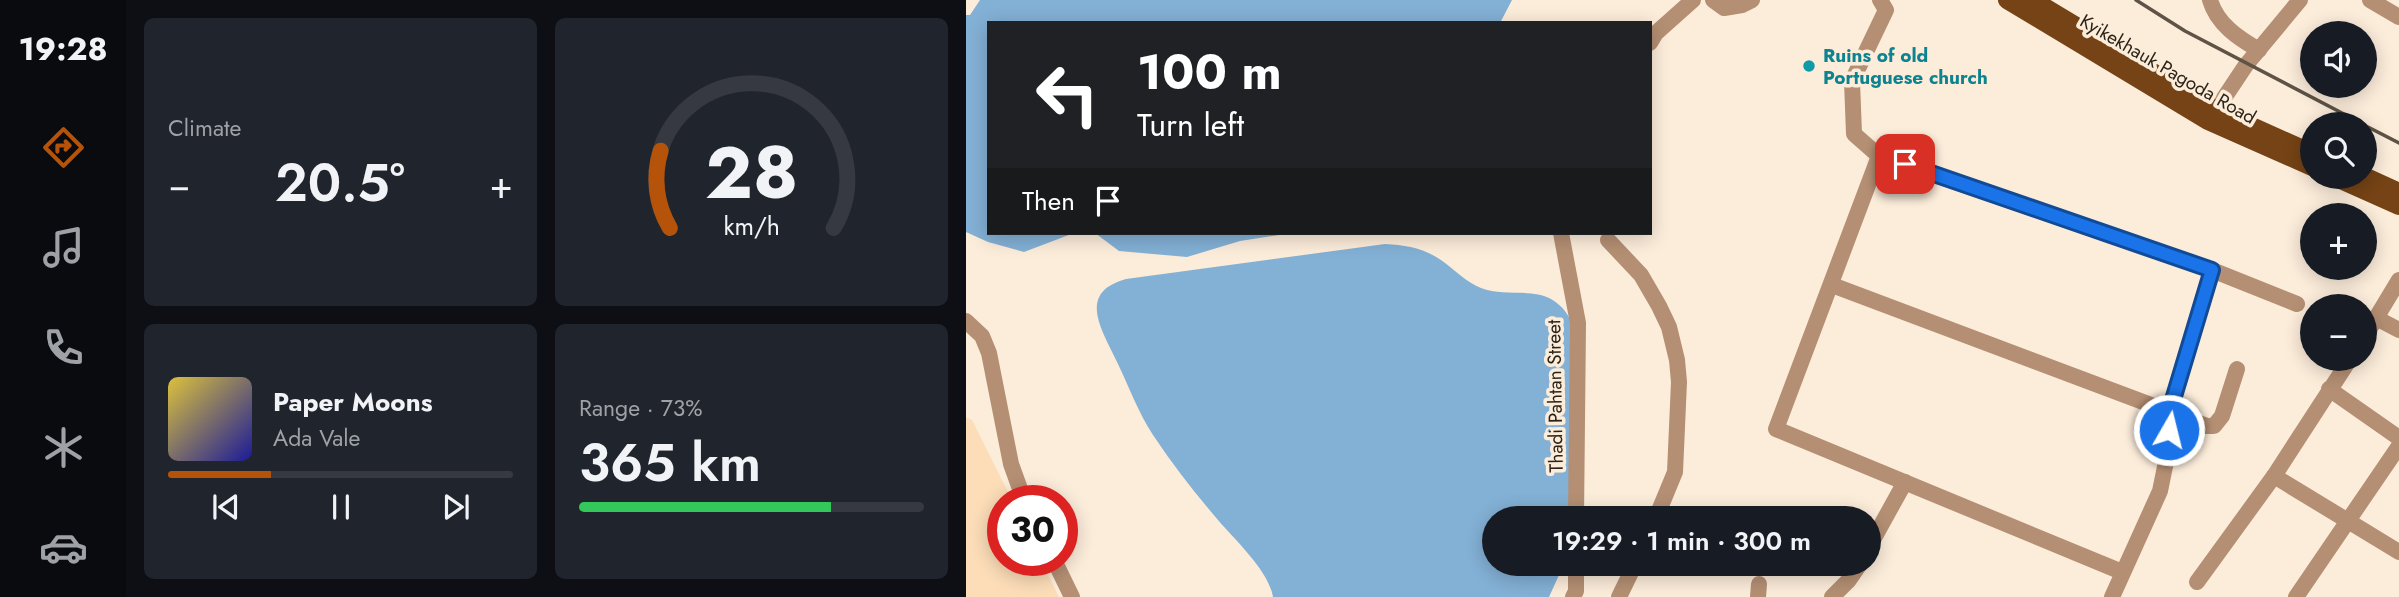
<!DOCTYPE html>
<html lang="en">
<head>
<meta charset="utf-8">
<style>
  :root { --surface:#171b24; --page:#20242c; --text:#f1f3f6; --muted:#9ea1a6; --line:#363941; --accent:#b45309 }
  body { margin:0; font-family:Jost,sans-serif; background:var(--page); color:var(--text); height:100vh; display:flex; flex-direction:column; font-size:26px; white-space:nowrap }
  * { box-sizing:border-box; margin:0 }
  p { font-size:23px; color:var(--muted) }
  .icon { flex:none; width:38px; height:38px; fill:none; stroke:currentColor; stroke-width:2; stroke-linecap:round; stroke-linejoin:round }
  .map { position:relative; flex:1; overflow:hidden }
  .details { display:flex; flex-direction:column; gap:18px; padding:18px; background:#0d0f14; width:840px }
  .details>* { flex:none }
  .banner { position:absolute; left:21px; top:21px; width:665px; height:214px; border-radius:0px; box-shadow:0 4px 18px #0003; background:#202124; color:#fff; overflow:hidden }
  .fabs { position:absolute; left:1334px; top:21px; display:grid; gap:14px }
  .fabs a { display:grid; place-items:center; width:77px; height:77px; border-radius:50%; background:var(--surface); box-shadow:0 4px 18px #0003; font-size:35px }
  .speed { position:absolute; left:21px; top:485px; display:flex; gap:14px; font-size:35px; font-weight:700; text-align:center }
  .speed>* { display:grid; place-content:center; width:91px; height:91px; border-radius:50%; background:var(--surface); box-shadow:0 4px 18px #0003; line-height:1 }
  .speed .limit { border:10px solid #d22; background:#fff; color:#111 }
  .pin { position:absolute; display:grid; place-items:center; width:60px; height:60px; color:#fff; margin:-30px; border-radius:14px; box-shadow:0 4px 10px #0006 }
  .me { position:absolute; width:77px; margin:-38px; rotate:8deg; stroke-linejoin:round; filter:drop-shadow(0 0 5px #0008) }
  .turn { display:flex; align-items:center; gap:24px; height:147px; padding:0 35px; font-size:32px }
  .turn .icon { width:91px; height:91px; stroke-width:2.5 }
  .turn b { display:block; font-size:49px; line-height:60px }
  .then { display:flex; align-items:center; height:66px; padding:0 35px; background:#0003; gap:14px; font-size:26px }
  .big { font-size:52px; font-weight:600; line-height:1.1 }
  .details .card { flex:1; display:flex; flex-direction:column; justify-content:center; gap:10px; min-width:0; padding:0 24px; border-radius:10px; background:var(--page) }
  .details .dial { align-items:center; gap:0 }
  .dial svg { height:182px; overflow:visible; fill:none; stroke:var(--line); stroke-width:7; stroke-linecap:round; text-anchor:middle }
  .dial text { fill:var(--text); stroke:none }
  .song { display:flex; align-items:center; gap:21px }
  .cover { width:84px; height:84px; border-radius:10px; background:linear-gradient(135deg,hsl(50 70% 55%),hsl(240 70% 35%)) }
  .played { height:7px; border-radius:4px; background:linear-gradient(90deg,var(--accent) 30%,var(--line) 30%) }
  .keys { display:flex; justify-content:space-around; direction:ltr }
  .heat { display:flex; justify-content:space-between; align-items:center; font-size:38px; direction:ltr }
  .charge { height:10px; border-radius:5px; background:linear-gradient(90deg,#34c759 73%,var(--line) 0) }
  .details .tiles { flex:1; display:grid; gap:18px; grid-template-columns:repeat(2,1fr) }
  .trip { position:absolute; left:516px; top:506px; width:399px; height:70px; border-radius:35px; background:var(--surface); box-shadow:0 4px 18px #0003; font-weight:600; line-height:70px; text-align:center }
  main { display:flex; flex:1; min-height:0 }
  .menu { display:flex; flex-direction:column; width:126px; justify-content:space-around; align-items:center; background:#090b0e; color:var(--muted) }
  .menu .icon { width:49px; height:49px }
  .menu .current { color:var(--accent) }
  .menu b { font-size:32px; color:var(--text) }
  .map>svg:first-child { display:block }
  .built { fill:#fcddb8 }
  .water { fill:#83b0d5 }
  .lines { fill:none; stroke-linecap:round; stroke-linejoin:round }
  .minor { stroke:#b48f73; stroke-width:16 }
  .major { stroke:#754315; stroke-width:18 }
  .rail { stroke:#5e5346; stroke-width:3.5 }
  .route-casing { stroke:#114b97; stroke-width:18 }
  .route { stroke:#1a73e8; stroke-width:12 }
  .culture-dot { fill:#0f9aa8; stroke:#fcecda; stroke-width:2.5 }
  .labels { text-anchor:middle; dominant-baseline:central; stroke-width:7; stroke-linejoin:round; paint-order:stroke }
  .culture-label { font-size:19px; font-weight:bold; fill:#0d838f; stroke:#fcecda; text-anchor:start }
  .street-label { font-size:19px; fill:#2c2317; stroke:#fcecda }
</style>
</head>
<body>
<main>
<nav class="menu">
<b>19:28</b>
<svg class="icon current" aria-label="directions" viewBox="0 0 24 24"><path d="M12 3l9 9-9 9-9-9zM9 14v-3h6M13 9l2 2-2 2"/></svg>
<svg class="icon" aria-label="music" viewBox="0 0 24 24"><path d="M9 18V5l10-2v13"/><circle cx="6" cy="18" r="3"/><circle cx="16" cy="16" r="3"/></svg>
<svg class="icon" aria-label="phone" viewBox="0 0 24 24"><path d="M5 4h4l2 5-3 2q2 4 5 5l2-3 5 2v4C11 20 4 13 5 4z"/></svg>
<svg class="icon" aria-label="climate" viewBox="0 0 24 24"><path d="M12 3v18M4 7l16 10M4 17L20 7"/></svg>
<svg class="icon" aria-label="car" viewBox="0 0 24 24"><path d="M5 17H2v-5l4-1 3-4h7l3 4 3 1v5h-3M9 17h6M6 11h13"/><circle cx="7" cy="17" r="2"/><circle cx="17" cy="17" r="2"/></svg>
</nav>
<section class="details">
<div class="tiles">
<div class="card"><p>Climate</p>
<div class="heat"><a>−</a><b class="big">20.5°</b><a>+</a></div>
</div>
<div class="card dial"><svg viewBox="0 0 100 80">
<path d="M14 69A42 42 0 1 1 86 69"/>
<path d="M14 69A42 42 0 0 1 10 35" stroke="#b45309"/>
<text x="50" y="56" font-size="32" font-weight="700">28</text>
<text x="50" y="72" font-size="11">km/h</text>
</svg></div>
<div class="card">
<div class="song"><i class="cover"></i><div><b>Paper Moons</b><p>Ada Vale</p></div></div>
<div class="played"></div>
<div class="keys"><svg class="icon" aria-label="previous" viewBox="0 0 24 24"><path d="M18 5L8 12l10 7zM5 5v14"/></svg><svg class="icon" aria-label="pause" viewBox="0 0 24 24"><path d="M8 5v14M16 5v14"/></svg><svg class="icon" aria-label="next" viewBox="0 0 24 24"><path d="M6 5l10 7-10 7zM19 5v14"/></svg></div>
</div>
<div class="card"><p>Range · 73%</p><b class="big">365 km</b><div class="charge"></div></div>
</div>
</section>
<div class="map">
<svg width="1433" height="597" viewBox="0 0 1433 597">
  <rect width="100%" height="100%" fill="#fcecda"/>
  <polygon class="built" points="0,417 6,420 46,500 37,500 37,560 75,560 93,597 0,597"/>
  <g class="water">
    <polygon points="14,0 546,0 534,23 23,23 23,233 108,233 58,252 22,242 0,232 0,15 4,15"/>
    <polygon points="129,233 326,233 274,241 221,257 153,251"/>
    <path d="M419 244C440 245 457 248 475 260 489 270 500 282 515 288 537 297 565 288 585 299 597 306 603 315 608 328L604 518H528V564H598L583 597H307C303 571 269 540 252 520 229 493 207 465 187 435 173 414 163 387 152 364 136 330 110 293 160 279Z"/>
  </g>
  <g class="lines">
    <g class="minor">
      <polyline points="747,0 758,8 776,5 786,0"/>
      <polyline points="914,0 920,10 886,81 888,134 913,156 1246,270 1331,304"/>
      <path d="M1244 0C1251 24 1272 38 1293 50"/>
      <polyline points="1404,0 1433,17"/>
      <polyline points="684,43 690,33 727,0"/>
      <polyline points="1250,110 1280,65 1334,0"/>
      <polyline points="913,156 810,429 1156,572"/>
      <polyline points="595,233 612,323 610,518"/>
      <polyline points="642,240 675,275 693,306 703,327 711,360 713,382 709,472 690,518"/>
      <polyline points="866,285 1241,426 1248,426 1256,416 1271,369"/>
      <polyline points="1412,319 1433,330"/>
      <polyline points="0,321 16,336 23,353 45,464 58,500"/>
      <polyline points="1398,338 1433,280"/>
      <polyline points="1363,389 1433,438"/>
      <polyline points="1308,476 1433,552"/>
      <polyline points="903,547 939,482"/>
      <polyline points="88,560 106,597"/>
      <polyline points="1231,582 1308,476 1384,359"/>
      <polyline points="607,597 610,591 610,564"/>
      <polyline points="653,597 669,564"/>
      <polyline points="792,597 793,584"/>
      <polyline points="866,597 883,580 894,564"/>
      <polyline points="1146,597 1194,491 1203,447 1203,413 1246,270"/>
      <polyline points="1330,597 1433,446"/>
    </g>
    <g class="major">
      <polyline points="1041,0 1242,121 1346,167"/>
      <polyline points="1067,0 1250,110 1346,153"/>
      <polyline points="1398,176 1433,192"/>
      <polyline points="1368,177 1433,206"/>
    </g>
    <g class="rail">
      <polyline points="1170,0 1219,31 1397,124"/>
      <polyline points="1398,125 1433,143"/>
    </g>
  </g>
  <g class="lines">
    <defs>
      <polyline id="route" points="939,164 1246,270 1203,413 1203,430"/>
    </defs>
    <use href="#route" class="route-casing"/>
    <use href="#route" class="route"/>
  </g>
  <circle class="culture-dot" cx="843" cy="66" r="7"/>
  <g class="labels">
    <g class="culture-label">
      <text x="857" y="55">Ruins of old<tspan x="857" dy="22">Portuguese church</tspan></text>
    </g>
    <g class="street-label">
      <text transform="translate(1202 69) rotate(30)">Kyikekhauk Pagoda Road</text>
      <text transform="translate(589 396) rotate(-91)">Thadi Pahtan Street</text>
    </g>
  </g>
</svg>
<div class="fabs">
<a><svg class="icon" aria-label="sound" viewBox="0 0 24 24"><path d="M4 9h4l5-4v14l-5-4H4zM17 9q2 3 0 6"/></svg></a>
<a><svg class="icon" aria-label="search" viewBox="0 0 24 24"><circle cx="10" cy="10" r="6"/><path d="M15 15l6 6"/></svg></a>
<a>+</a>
<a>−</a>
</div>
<div class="speed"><div class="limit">30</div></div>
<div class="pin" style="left:939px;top:164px;background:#d93025"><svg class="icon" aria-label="arrive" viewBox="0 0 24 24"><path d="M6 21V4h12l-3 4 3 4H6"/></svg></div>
<svg class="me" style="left:1203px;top:430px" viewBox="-20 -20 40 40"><circle r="17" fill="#1a73e8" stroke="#fff" stroke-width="3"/><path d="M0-11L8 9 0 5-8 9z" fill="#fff"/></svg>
<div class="trip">19:29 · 1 min · 300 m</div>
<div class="banner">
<div class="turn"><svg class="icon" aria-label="left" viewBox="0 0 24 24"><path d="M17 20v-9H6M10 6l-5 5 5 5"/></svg><div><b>100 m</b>Turn left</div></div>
<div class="then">Then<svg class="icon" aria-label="arrive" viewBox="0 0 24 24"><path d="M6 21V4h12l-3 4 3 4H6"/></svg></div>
</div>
</div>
</main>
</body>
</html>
